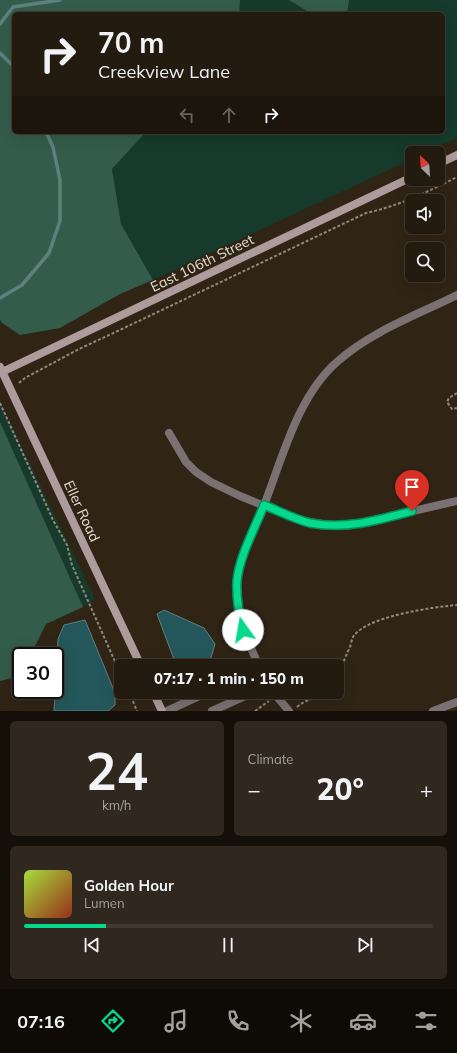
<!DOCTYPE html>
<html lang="en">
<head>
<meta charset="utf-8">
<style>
  :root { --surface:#241b10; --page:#30281e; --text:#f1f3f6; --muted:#a3a19f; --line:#413930; --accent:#05d98b }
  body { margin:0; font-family:Mulish,sans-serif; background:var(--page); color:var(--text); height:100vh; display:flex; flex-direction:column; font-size:15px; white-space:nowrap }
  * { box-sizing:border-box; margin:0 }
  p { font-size:13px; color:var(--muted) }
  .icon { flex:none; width:22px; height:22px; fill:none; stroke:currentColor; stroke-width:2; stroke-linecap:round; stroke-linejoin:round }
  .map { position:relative; height:711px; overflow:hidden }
  .sheet { display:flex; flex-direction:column; gap:10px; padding:10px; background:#140f09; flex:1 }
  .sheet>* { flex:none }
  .banner { position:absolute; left:12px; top:12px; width:433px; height:122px; border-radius:6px; box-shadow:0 4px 16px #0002,0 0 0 1px var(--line); background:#241b10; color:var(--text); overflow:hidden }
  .needle { width:26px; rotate:335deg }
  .fabs { position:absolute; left:405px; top:146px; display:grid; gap:8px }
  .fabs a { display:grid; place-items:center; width:40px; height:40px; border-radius:6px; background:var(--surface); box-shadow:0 4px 16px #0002,0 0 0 1px var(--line); font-size:20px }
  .speed { position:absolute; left:12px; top:647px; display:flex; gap:8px; font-size:20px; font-weight:700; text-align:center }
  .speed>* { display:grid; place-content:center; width:52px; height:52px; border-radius:50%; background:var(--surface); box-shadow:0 4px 16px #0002,0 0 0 1px var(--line); line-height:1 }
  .speed .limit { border:2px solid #111; border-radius:6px; background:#fff; color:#111 }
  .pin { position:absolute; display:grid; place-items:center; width:34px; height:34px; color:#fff; margin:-41px -17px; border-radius:50% 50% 50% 0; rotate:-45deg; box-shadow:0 0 4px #0007 }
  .pin .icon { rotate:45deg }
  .me { position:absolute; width:44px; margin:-22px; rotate:347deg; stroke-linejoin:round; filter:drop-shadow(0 0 3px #0008) }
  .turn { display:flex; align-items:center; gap:14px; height:84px; padding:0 20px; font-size:18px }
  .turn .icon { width:52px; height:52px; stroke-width:2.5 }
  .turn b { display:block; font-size:28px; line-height:34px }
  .lanes { display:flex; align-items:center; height:38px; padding:0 20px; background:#0003; justify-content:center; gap:20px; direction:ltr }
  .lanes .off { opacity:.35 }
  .big { font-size:30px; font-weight:800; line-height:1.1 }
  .sheet .tile { flex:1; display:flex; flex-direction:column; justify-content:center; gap:6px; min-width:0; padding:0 14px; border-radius:6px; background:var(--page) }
  .sheet .dial { align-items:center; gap:0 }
  .dial b { font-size:52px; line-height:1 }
  .song { display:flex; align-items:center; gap:12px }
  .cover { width:48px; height:48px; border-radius:6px; background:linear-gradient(135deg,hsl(80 70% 55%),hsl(10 70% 35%)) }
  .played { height:4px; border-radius:2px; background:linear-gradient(90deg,var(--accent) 20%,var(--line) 20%) }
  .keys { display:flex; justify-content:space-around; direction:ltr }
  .heat { display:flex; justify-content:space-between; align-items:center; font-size:22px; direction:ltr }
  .sheet .tiles { flex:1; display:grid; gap:10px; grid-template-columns:1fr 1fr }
  .tile:last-child { grid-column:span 2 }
  .trip { position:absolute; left:114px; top:659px; width:230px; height:40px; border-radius:6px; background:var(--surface); box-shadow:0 4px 16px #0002,0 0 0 1px var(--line); font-weight:800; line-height:40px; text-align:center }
  .dock { display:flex; height:64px; justify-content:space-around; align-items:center; background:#0e0b06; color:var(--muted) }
  .dock .icon { width:28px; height:28px }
  .dock .current { color:var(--accent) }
  .dock b { font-size:18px; color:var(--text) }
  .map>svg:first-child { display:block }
  .green { fill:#163a2b }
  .forest { fill:#345c4a }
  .water { fill:#24575b; stroke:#5e807f }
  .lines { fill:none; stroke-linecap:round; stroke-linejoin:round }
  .stream { stroke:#5e807f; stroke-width:3.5 }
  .path { stroke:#92887c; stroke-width:2; stroke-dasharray:3 2; stroke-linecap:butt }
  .street { stroke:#7c7172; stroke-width:8 }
  .secondary { stroke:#ae9c9d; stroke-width:8 }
  .route-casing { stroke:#038d5a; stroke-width:10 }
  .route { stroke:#05d98b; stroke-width:7 }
  .labels { text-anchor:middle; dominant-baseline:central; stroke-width:3.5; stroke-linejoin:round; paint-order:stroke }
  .street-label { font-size:14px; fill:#e6ded4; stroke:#302415 }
</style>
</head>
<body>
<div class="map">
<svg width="457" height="711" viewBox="0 0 457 711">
  <rect width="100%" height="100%" fill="#302415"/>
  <g class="green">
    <polygon points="240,0 289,0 312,14 239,14"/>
    <polygon points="349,0 457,0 457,138 425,153 412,153 412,159 153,280 121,224 112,169 146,132 443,132 443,14 347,14"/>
    <polygon points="0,402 95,599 83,607 46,624 30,656 21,656 20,676 0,681"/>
  </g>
  <g class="forest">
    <polygon points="0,0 240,0 239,14 14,14 14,132 146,132 112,169 121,224 153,280 120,294 60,328 20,335 2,323 0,320"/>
    <polygon points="289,0 349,0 347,14 312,14"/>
    <polygon points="0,422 83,607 46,624 30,656 21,656 20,676 0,681"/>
  </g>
  <g class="water">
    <path d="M164 610 204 628 215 644 210 661C196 665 188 667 175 662L157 614Z"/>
    <polygon points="85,620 115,693 115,705 108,711 54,711 58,639 64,625"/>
  </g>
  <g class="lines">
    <g class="stream">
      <polyline points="0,24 13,7 60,0"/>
      <polyline points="0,53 14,67"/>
      <polyline points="0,298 22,285 49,253 60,221 60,180 53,147 46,132"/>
    </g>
    <g class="path">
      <path d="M19 383 25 378 79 349 122 329 366 213C399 206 427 192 457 177"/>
      <polyline points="457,393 449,398 447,402 452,409 457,408"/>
      <polyline points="0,403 53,520 67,545 72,565 121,675"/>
      <path d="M337 680C340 669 344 661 348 651 351 647 351 641 353 637 366 616 434 607 457 605"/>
      <polyline points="129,692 137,711"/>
      <path d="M297 707C311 695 319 701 331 692"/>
      <polyline points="255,711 269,701"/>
    </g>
    <g class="street">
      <polyline points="169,433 186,462 196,472 211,482 240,496 299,520 328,525 347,526 457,501"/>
      <path d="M259 666C246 638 236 613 237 582 238 559 254 529 263 508 282 460 297 396 338 361 372 331 417 315 457 295"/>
      <polyline points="273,692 289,711"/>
      <polyline points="167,711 208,692"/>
      <polyline points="212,711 254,692"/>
      <polyline points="433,711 457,702"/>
    </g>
    <g class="secondary">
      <polyline points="438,164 457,155"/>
      <polyline points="0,367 141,666"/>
      <polyline points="2,372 412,177"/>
      <polyline points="153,692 162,711"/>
    </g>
  </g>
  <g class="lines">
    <defs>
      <path id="route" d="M243 630C239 614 236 598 237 581 239 557 255 528 264 505 279 511 294 519 310 523 345 530 378 520 412 511"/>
    </defs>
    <use href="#route" class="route-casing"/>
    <use href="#route" class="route"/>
  </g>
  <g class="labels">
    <g class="street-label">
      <text transform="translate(202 263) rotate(-26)">East 106th Street</text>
      <text transform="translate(82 511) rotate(65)">Eller Road</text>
    </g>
  </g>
</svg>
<div class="fabs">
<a><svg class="needle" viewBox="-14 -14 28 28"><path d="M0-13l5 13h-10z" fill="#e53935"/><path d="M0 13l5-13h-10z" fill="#a3a19f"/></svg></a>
<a><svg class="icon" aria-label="sound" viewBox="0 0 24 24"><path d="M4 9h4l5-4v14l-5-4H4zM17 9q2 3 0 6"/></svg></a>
<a><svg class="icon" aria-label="search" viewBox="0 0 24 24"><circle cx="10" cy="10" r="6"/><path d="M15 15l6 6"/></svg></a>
</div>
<div class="speed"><div class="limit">30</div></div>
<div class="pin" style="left:412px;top:511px;background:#d93025"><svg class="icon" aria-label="arrive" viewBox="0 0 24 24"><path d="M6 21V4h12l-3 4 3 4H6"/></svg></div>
<svg class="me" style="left:243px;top:630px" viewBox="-20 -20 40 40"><circle r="19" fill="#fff"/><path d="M0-13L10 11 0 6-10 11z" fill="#05d98b"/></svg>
<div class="trip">07:17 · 1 min · 150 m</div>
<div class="banner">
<div class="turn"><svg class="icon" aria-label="right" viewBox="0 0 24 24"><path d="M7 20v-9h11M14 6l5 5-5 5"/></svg><div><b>70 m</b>Creekview Lane</div></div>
<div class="lanes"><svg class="icon off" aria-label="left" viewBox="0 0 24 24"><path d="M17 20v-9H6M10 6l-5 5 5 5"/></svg><svg class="icon off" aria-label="ahead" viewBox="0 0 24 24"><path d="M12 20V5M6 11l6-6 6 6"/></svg><svg class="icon" aria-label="right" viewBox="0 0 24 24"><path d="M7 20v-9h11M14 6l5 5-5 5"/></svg></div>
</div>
</div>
<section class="sheet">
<div class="tiles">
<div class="tile dial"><b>24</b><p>km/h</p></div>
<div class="tile"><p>Climate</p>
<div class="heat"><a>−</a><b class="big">20°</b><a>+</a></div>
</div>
<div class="tile">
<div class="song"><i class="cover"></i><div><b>Golden Hour</b><p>Lumen</p></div></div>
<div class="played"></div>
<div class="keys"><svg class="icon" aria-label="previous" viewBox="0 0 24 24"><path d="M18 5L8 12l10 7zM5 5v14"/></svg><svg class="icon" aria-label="pause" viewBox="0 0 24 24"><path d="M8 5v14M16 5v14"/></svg><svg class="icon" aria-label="next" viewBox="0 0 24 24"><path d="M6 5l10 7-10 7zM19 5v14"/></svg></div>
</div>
</div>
</section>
<nav class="dock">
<b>07:16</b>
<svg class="icon current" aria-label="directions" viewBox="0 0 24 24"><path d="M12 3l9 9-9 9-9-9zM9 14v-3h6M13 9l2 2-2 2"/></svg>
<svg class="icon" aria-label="music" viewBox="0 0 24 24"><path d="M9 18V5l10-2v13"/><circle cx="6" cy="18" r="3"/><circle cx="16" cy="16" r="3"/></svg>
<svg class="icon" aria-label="phone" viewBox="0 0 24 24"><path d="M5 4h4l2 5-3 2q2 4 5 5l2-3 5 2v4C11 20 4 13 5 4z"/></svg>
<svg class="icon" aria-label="climate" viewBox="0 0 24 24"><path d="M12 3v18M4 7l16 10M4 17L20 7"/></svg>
<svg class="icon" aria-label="car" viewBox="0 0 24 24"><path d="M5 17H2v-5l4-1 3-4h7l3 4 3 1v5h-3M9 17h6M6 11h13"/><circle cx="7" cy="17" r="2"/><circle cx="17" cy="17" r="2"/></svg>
<svg class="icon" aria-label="filters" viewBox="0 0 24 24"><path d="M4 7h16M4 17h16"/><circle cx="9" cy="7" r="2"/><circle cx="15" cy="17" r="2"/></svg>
</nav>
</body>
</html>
